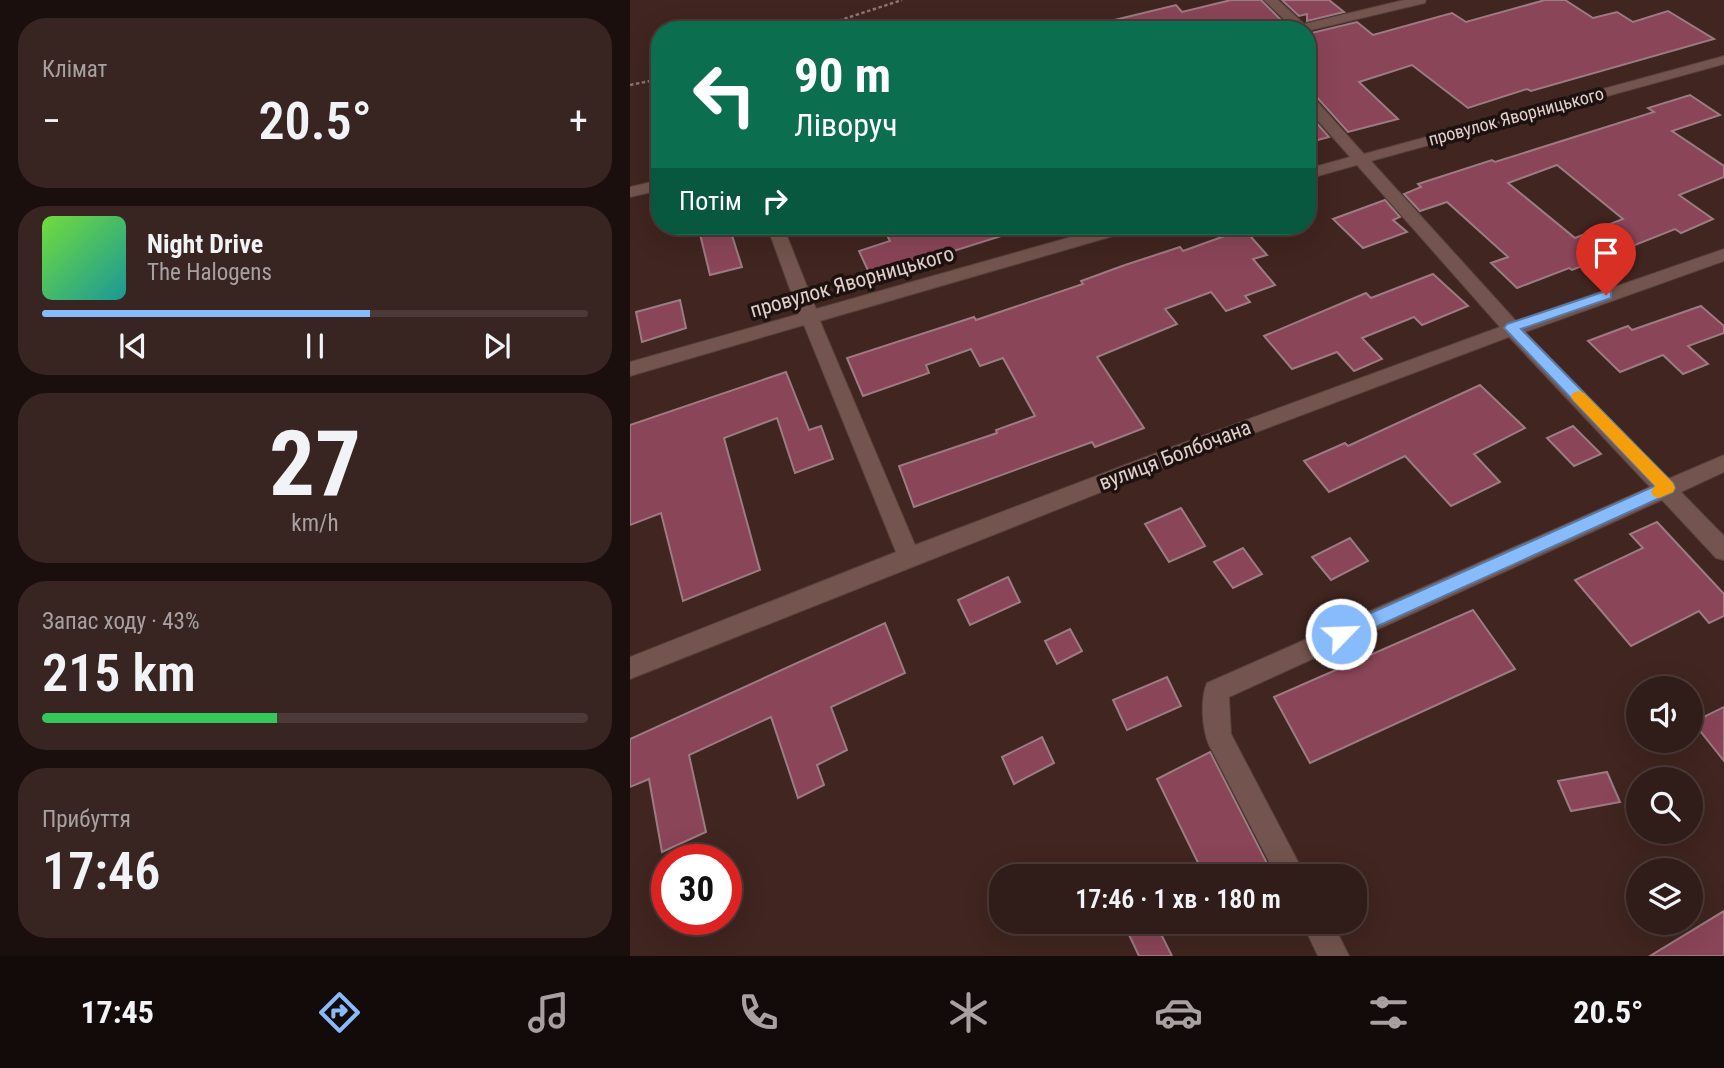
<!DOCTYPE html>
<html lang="uk">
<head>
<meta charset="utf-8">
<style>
  :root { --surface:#301c18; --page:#382521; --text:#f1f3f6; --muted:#a8a1a2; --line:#4b3a37; --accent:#87bbfb }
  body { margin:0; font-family:"Roboto Condensed",sans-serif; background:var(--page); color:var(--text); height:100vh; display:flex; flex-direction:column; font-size:26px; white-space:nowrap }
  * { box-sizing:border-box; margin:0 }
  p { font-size:23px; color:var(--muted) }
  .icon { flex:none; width:38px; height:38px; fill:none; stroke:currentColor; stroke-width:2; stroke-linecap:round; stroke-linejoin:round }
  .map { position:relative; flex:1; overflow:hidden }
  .sheet { display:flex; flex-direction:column; gap:18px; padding:18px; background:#1a0f0d; width:630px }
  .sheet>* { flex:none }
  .banner { position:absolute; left:21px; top:21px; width:665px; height:214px; border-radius:28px; box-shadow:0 7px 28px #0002,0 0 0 2px var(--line); background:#0b6e4f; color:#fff; overflow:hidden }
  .controls { position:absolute; left:996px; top:676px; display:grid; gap:14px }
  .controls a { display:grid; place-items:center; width:77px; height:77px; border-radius:50%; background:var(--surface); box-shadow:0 7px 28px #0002,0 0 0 2px var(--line); font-size:35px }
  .speed { position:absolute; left:21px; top:844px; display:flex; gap:14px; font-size:35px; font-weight:700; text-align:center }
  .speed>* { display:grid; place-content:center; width:91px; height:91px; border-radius:50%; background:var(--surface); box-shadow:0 7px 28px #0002,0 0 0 2px var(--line); line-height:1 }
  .speed .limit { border:10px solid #d22; background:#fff; color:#111 }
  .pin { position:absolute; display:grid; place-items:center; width:60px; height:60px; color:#fff; margin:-72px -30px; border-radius:50% 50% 50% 0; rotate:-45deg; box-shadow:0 0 7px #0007 }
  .pin .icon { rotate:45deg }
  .me { position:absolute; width:77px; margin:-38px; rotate:66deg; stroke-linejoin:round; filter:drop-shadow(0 0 5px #0008) }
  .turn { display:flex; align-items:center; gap:24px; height:147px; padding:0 28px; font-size:32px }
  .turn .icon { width:91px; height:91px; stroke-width:2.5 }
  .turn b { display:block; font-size:49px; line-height:60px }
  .then { display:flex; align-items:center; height:66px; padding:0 28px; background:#0003; gap:14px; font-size:26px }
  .big { font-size:52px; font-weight:600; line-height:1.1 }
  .sheet .card { flex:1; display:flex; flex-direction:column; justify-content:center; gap:10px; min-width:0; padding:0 24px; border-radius:28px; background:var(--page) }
  .sheet .dial { align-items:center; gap:0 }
  .dial b { font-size:91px; line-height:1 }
  .song { display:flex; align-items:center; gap:21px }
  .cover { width:84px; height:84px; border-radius:10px; background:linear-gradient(135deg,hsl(100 70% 55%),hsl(180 70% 35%)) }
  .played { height:7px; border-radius:4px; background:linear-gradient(90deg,var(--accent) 60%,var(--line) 60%) }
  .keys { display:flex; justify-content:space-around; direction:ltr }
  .heat { display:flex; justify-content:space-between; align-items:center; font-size:38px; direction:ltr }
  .charge { height:10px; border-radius:5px; background:linear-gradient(90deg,#34c759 43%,var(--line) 0) }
  .trip { position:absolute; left:359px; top:864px; width:378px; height:70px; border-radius:28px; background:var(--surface); box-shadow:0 7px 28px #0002,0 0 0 2px var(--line); font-weight:600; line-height:70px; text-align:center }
  .tab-bar { display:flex; height:112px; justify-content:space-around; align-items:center; background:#130b0a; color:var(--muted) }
  .tab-bar .icon { width:49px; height:49px }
  .tab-bar .current { color:var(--accent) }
  .tab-bar b { font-size:32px; color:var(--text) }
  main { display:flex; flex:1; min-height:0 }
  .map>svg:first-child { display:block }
  .building { fill:#8a4558; stroke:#9c7b82; stroke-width:2; fill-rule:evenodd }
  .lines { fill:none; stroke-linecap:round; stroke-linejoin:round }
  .minor-casing { stroke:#57403c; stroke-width:2 }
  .path { stroke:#8c7571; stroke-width:2.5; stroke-dasharray:3.5 2.5; stroke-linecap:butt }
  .minor { fill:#73544e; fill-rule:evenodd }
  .route { fill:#87bbfb; stroke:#587aa3; stroke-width:2 }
  .slow { fill:#f59e0b }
  .labels { text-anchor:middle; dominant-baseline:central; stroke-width:7; stroke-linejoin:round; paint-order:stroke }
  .far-street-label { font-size:18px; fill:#e2d0cc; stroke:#1e1210 }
  .street-label { font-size:21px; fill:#e2d0cc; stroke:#1e1210 }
</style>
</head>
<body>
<main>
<section class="sheet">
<div class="card"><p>Клімат</p>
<div class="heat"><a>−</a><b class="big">20.5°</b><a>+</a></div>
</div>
<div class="card">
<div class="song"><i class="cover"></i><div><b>Night Drive</b><p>The Halogens</p></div></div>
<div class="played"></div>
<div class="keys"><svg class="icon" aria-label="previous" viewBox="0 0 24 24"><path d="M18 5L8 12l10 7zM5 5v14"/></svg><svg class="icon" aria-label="pause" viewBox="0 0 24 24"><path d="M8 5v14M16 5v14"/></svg><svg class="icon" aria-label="next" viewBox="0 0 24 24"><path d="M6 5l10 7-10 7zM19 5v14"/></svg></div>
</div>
<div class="card dial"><b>27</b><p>km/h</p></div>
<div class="card"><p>Запас ходу · 43%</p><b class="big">215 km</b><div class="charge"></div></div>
<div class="card"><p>Прибуття</p><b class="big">17:46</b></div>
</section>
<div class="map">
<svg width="1094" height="956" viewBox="0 0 1094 956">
  <rect width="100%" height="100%" fill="#402520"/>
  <g class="building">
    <polygon points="601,0 631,0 651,20 606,30 481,30 480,21 546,5 552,12"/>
    <polygon points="652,0 699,0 714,12 677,21 677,14 669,16"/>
    <polygon points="915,0 935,0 963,18 987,12 1003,22 1038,11 1084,39 901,91 897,89 838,108 782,65 729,82 768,119 718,132 684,94 677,92 677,34 727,22 743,35 822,13 836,22"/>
    <path d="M1060 95 1090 115 1042 131 1094 166V177L1049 195 1083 219 1051 233 1045 229 942 270 939 268 887 288 861 263 878 257 817 202 790 211 774 194 791 187 788 184 862 160 865 162 1024 112 1018 108ZM927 165 993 219 945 238 878 183Z"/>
    <polygon points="677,112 699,137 677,143"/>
    <polygon points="755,200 770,217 763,220 777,232 733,248 703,219"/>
    <polygon points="68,226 99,226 112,267 80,275"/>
    <polygon points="252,226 386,226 387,231 241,277 229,251 260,241"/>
    <polygon points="614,229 637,255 623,259 645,285 615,296 620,302 596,311 581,292 535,309 547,324 467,357 514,428 465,447 462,442 284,507 269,466 367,433 366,430 405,416 373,358 350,366 341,349 296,365 299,373 233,396 217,358 344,317 346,320 453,284 451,281 495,265 550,247 553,251"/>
    <polygon points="803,274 838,306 792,325 784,317 732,338 752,359 724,371 707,352 662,369 634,336 736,293 741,298"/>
    <polygon points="50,300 56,328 12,342 6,312"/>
    <polygon points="1071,306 1094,326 1094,333 1058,346 1078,364 1053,374 1033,355 990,372 958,341 998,326 1002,330"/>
    <polygon points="156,372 179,430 191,426 203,459 165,473 147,418 94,438 130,570 53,601 31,513 0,525 0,425"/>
    <polygon points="850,385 895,428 844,454 870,482 821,506 775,456 699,492 674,461 715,443 718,446"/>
    <polygon points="943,426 971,454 944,466 917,438"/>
    <polygon points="551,508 575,546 539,562 515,524"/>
    <polygon points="1027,522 1094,594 1094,616 1079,623 1069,611 1001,646 945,580 1013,548 1000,534"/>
    <polygon points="720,538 738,561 701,580 682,557"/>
    <polygon points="613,548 632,574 603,588 584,562"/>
    <polygon points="378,577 390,602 340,625 328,600"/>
    <polygon points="843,610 885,669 680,763 644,697"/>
    <polygon points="255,623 275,673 201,707 217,750 187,765 194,785 168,798 141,717 59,755 76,832 32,852 19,779 0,787 0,739"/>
    <polygon points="440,629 452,651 427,664 415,641"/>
    <polygon points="537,677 551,706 497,730 483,700"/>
    <polygon points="1094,707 1094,761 1063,722"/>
    <polygon points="412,737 424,763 384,784 372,757"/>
    <polygon points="580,752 644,877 575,877 527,779"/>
    <polygon points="977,772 990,802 941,811 928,781"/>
    <polygon points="1094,911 1094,956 1020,956"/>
    <polygon points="493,922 525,922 542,956 509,956"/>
  </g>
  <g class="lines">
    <defs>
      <g id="minor">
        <polygon points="634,0 648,0 674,24 774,0 796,0 795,3 677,31 659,30 662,27"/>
        <path d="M1094 56V64L741 161 886 321 1094 249V261L895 332 1038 479 1094 455V472L1051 492 1094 536V560L1086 558 1032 500 599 697 601 734 676 877H647L579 745C572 729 570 699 577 683L1020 487 879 337 552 460 0 679V657L266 552 174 325 0 376V362L169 314 137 226H153L186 309 480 226H506L504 230 190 321 285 545 537 449 870 327 727 165 677 179V169L720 157 677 108V95L682 96 734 154Z"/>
        <polygon points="30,180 30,190 0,197 0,187"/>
        <polygon points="672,922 702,922 719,956 688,956"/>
      </g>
    </defs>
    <use href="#minor" class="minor-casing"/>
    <g class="path">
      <polyline points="180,30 272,0"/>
      <polyline points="0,85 30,79"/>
    </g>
    <use href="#minor" class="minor"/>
  </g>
  <polygon class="route" points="976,291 981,292 981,298 891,329 1043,483 1045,488 1043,492 717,640 711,642 705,640 702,634 705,629 1025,486 874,328 877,324"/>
  <polygon class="slow" points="948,391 954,393 1043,483 1045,488 1043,492 1029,498 1023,496 1021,491 1025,486 943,400 941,397 943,393"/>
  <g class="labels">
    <g class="far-street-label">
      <text transform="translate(886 116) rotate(-15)">провулок Яворницького</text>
    </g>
    <g class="street-label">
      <text transform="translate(222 282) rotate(-16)">провулок Яворницького</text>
      <text transform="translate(545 455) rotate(-21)">вулиця Болбочана</text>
    </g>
  </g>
</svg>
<div class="controls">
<a><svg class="icon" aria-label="sound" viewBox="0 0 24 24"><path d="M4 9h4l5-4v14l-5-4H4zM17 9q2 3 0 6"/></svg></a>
<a><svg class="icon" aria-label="search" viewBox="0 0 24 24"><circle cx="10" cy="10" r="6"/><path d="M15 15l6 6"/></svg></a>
<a><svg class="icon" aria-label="layers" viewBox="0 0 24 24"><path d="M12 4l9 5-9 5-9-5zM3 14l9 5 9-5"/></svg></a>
</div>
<div class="speed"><div class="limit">30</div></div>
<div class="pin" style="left:976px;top:295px;background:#d93025"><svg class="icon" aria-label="arrive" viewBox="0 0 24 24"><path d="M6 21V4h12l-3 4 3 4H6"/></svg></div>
<svg class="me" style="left:711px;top:634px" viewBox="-20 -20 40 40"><circle r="17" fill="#87bbfb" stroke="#fff" stroke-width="3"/><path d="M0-11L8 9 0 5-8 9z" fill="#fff"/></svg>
<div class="trip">17:46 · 1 хв · 180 m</div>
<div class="banner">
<div class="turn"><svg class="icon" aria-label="left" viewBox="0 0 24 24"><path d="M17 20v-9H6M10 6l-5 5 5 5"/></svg><div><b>90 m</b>Ліворуч</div></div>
<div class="then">Потім<svg class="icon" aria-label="right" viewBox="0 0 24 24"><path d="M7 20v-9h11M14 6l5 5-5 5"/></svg></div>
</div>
</div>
</main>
<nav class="tab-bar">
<b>17:45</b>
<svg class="icon current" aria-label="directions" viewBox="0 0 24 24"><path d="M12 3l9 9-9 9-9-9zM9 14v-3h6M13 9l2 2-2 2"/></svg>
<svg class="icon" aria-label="music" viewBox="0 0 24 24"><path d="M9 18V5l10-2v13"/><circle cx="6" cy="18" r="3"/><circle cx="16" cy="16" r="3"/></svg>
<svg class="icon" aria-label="phone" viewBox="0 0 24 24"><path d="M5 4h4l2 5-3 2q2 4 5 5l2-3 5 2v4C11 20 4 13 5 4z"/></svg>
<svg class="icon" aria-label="climate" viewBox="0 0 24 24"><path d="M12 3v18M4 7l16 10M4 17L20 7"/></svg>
<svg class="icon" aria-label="car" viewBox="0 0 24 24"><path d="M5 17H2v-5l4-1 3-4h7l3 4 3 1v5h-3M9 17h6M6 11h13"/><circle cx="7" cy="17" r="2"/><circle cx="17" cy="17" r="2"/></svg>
<svg class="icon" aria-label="filters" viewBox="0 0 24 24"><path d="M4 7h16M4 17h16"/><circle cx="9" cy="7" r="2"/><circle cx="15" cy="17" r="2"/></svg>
<b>20.5°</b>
</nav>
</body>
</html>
